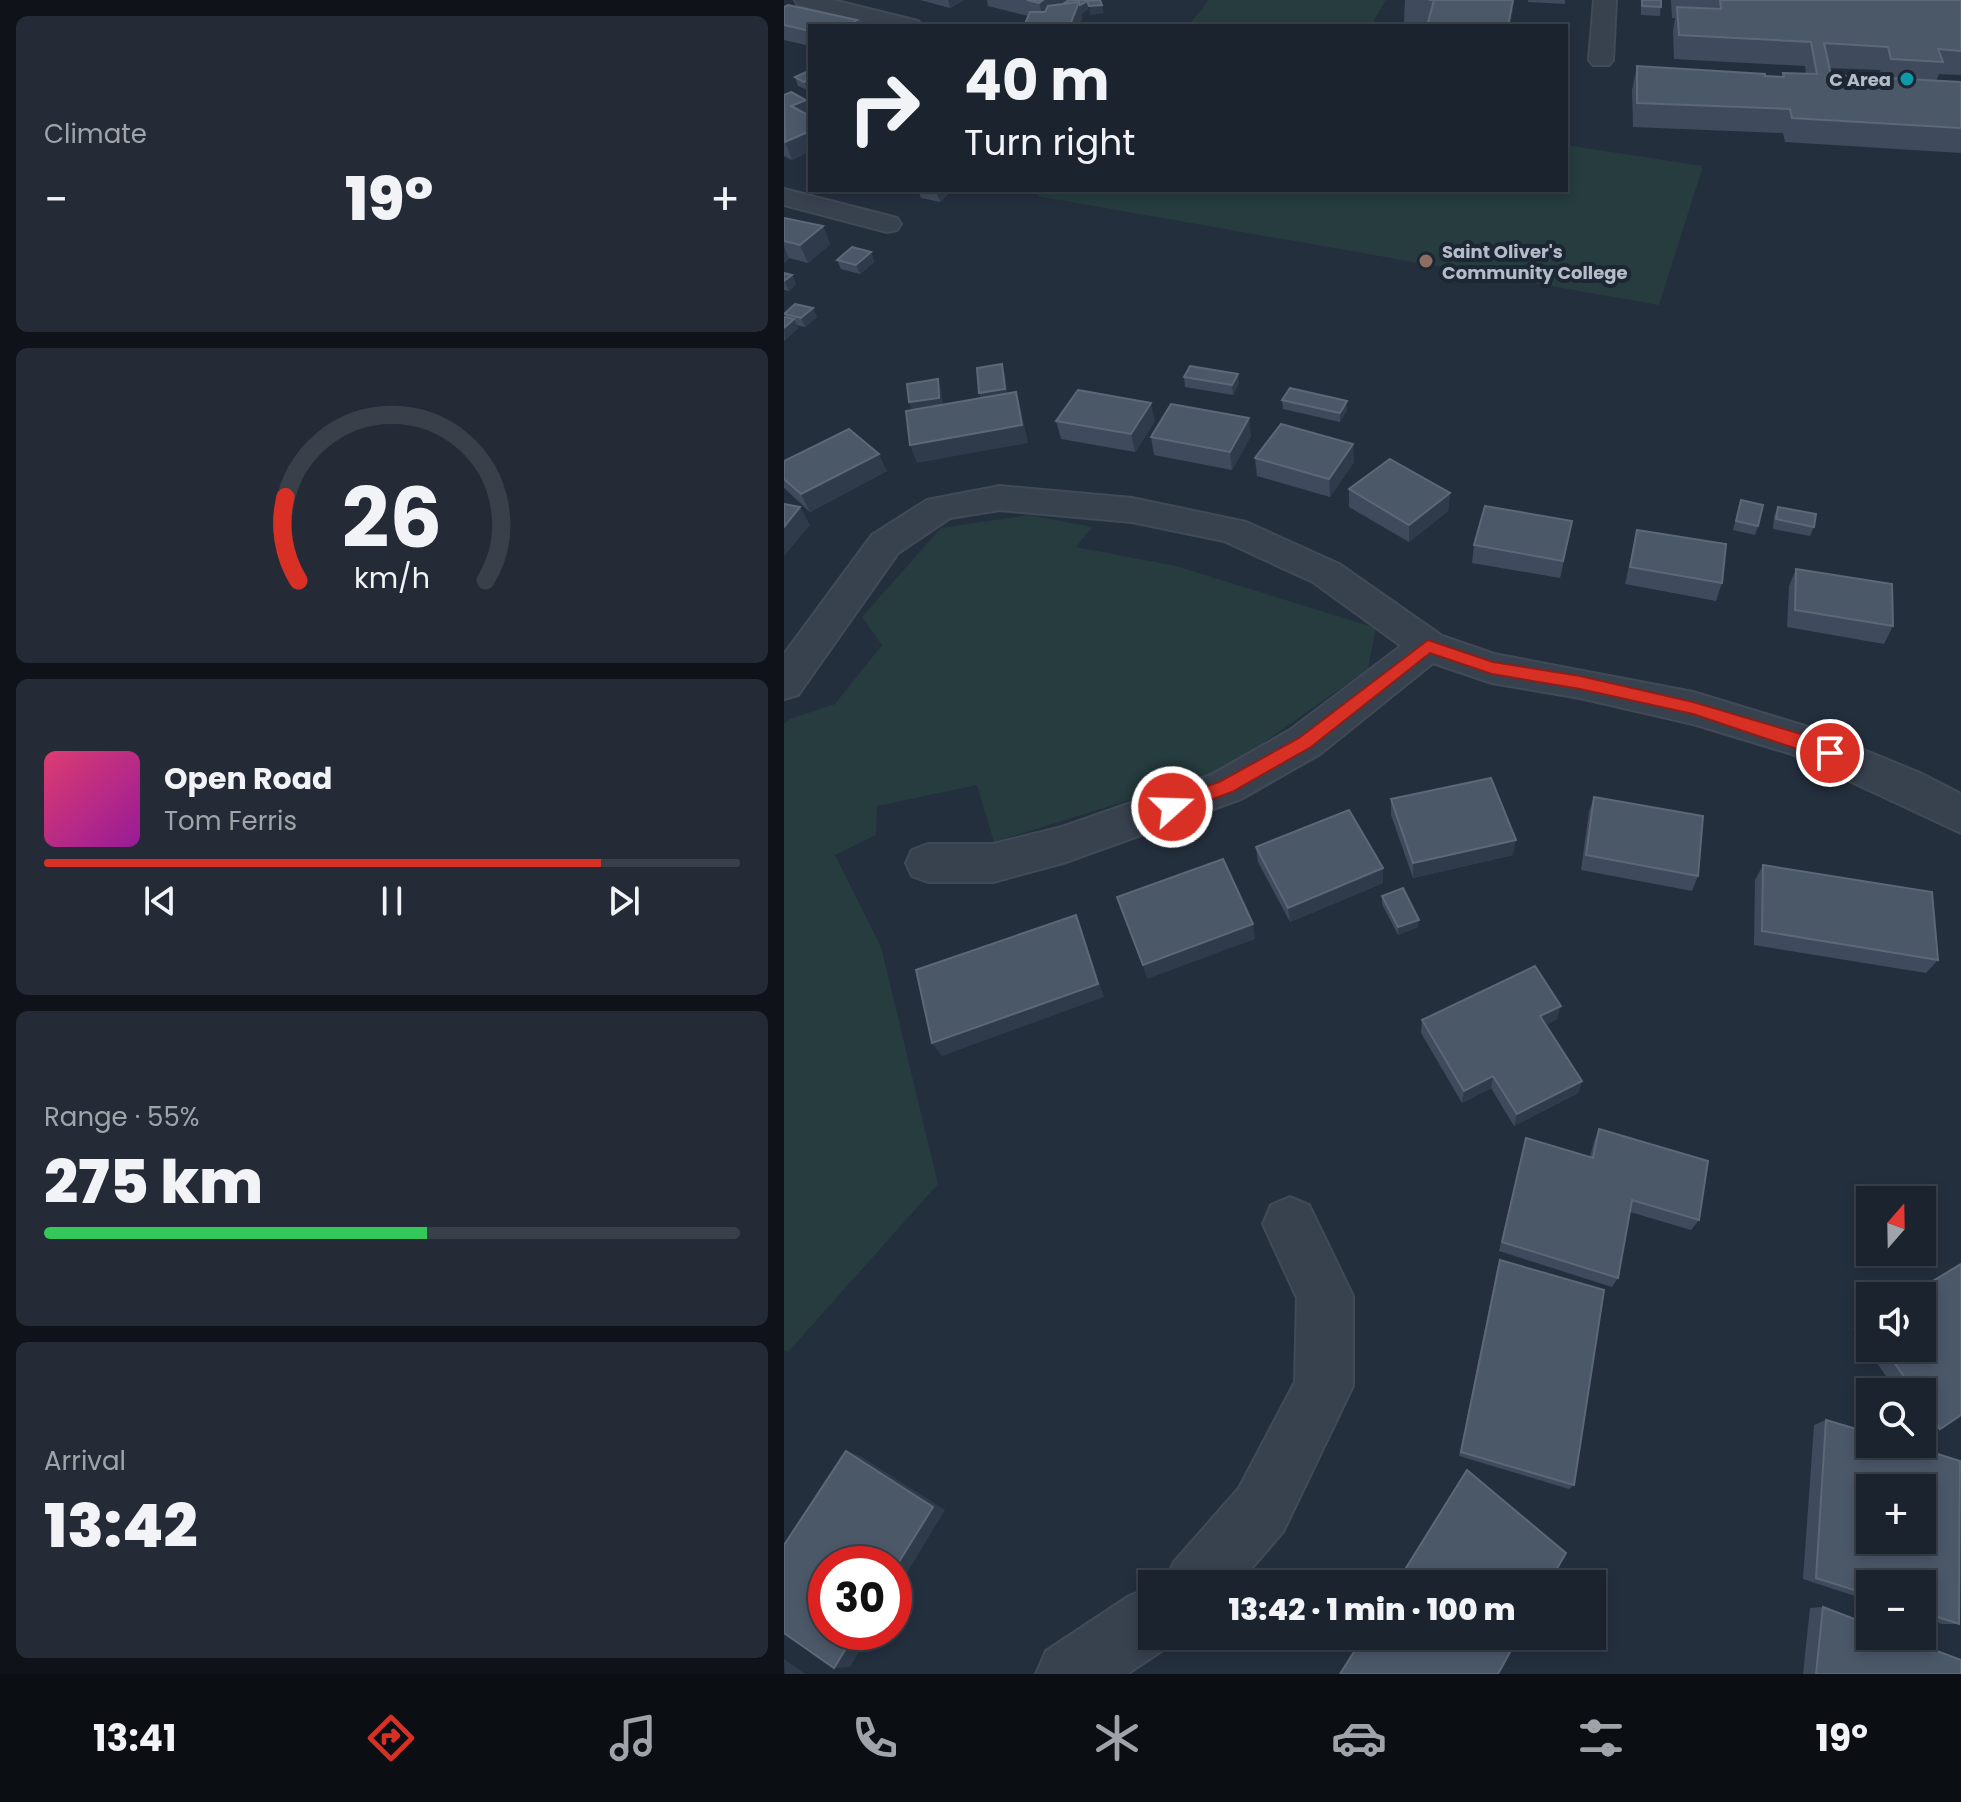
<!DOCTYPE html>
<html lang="en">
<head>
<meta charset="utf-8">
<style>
  :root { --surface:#1b232e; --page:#242b36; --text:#f1f3f6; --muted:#a0a4aa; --line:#39404a; --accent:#d93025 }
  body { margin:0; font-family:Poppins,sans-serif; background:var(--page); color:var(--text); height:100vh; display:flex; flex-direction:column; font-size:30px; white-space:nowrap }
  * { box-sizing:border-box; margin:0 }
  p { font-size:26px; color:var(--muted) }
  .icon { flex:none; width:44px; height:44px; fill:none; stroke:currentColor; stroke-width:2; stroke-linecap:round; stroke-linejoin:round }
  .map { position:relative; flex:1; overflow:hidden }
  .side { display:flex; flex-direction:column; gap:16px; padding:16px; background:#0f1319; width:784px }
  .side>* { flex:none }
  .guide { position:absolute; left:24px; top:24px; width:760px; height:168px; border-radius:0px; box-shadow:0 4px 12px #0003,0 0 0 2px var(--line); background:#1b232e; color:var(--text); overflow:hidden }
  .needle { width:52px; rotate:20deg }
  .fabs { position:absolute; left:1072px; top:1186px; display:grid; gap:16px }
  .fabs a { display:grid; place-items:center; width:80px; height:80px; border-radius:0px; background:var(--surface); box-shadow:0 4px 12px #0003,0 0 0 2px var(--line); font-size:40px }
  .speed { position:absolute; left:24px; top:1546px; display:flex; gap:16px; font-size:40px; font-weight:700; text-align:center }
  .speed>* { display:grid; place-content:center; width:104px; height:104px; border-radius:50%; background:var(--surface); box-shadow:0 4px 12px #0003,0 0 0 2px var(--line); line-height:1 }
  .speed .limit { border:12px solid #d22; background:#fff; color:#111 }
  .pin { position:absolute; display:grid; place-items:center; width:68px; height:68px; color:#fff; margin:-34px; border:4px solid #fff; border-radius:50%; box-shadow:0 2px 8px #0007 }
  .me { position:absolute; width:88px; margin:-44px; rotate:70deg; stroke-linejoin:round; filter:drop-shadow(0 0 6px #0008) }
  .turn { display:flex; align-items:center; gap:28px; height:168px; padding:0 24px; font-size:36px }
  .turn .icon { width:104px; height:104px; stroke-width:2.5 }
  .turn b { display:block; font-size:56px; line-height:68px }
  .big { font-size:60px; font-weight:800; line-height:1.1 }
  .side .card { flex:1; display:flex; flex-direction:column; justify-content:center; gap:12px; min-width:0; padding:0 28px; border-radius:12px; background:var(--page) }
  .side .dial { align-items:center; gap:0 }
  .dial svg { height:208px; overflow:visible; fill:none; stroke:var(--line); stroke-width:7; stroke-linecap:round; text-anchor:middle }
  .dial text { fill:var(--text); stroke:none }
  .song { display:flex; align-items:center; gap:24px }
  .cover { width:96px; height:96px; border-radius:12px; background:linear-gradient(135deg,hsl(340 70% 55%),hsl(300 70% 35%)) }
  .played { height:8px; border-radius:4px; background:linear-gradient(90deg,var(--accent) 80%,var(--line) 80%) }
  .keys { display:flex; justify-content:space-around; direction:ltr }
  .heat { display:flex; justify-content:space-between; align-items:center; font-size:44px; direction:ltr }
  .charge { height:12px; border-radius:6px; background:linear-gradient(90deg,#34c759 55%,var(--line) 0) }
  .trip { position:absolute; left:354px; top:1570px; width:468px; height:80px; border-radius:0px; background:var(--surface); box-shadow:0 4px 12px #0003,0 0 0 2px var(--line); font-weight:800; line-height:80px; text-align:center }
  .tabs { display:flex; height:128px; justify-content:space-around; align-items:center; background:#0b0e12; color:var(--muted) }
  .tabs .icon { width:56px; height:56px }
  .tabs .on { color:var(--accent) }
  .tabs b { font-size:36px; color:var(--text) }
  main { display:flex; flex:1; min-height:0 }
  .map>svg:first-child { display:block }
  .green { fill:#263c3f }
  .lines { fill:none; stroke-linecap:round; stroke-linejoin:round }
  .minor-casing { stroke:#414a57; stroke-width:4 }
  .minor { fill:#38414e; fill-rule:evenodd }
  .wall { fill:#3f4b5c; fill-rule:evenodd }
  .shaded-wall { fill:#2f3b4b }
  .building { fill:#4b5868; stroke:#5c6777; stroke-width:2; fill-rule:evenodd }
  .route { fill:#d93025; stroke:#8d1f18; stroke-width:2 }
  .culture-dot { fill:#0f9aa8; stroke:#1d2633; stroke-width:3 }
  .education-dot { fill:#8d6e63; stroke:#1d2633; stroke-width:3 }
  .labels { text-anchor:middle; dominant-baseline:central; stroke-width:8; stroke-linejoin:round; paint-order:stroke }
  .far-poi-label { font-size:18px; font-weight:bold; fill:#b4bcc9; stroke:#1d2633; text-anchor:end }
</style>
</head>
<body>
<main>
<section class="side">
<div class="card"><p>Climate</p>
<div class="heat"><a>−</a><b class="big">19°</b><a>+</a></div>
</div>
<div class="card dial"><svg viewBox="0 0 100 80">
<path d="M14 69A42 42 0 1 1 86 69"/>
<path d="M14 69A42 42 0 0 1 9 37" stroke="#d93025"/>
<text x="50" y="56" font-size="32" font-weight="700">26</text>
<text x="50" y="72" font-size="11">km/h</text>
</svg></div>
<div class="card">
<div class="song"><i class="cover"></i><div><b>Open Road</b><p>Tom Ferris</p></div></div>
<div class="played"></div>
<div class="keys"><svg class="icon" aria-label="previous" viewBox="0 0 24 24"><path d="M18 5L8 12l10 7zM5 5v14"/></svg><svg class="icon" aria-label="pause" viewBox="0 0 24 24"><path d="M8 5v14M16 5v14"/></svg><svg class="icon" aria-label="next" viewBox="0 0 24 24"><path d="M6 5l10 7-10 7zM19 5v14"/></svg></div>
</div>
<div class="card"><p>Range · 55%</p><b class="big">275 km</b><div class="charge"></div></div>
<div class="card"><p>Arrival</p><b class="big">13:42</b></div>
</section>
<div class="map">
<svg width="1177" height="1674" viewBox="0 0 1177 1674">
  <rect width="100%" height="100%" fill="#242f3e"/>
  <g class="green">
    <polygon points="425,0 602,0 587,26 404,26"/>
    <polygon points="782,145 919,166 875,305 253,196 259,190 782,190"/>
    <polygon points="245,515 308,527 292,547 392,566 592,628 584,669 439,771 210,842 193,785 93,806 92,835 51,855 97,947 154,1184 5,1351 0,1350 0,724 6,719 51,704 98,645 78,617 157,528"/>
  </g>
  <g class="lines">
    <defs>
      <g id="minor">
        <polygon points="11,0 49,0 134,21 138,26 98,26 14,5"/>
        <polygon points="810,0 832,0 829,60 825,65 809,65 805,60"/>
        <polygon points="0,189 113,218 117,224 113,230 103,232 0,205"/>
        <polygon points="216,486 348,498 462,522 555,564 658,636 710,654 909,692 1021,726 1136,773 1177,794 1177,833 1008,754 909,724 796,698 708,683 649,663 536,754 457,799 279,863 209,882 144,882 128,876 122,863 128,850 144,844 209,844 278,827 427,775 506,730 617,646 529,582 440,541 348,522 216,510 166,518 114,553 14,695 0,699 0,654 88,535 143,500"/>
        <polygon points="506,1197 525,1205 569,1296 569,1386 499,1532 454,1584 380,1584 390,1562 455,1488 511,1382 513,1298 479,1224 487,1205"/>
        <polygon points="368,1587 368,1636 393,1636 391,1642 343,1674 252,1674 262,1651 345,1596"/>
      </g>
    </defs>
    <use href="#minor" class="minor-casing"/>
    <use href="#minor" class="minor"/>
  </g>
  <g class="wall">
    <polygon points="136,0 180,0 166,8"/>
    <polygon points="203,0 299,0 303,1 304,9 297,14 298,18 295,25 301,26 240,26 244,16 204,6"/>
    <polygon points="621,0 730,0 726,26 643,26 644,23 620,22"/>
    <polygon points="744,0 781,0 781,4 744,2"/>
    <polygon points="857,0 877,0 876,16 857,15"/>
    <path d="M887 0H1177V75L1155 74 1152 81 1177 82V153L1001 142 999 133 849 127 848 90 853 66 998 77 999 73 1022 74 1021 66 890 59 889 30 891 18H888ZM1045 68 1096 70 1098 78 1047 75Z"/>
    <polygon points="0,7 73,20 75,26 26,26 26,46 0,40"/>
    <polygon points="26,74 26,89 24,90 14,86 11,77"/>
    <polygon points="0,95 26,109 26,151 8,160 0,156"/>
    <polygon points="134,190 164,190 165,193 156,202 137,198"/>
    <polygon points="0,218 39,226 46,244 24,263 5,258 0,263"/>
    <polygon points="87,252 90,262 76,274 57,269 53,260"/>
    <polygon points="0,273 8,275 12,284 5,291 0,290"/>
    <polygon points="0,314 33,317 21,327 12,325 14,328 1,340 0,340 0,317 2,317"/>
    <polygon points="400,377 455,383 449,395 401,387"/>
    <polygon points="498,400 563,401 563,410 556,422 499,409"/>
    <polygon points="272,421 371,421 351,452 277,439"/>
    <polygon points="467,436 448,470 370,455 367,437"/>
    <polygon points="471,458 570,462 546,497 473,476"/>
    <polygon points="0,461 103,471 26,512 0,488"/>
    <polygon points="565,489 666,493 664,511 625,542 565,507"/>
    <polygon points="957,500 974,526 971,535 949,530"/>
    <polygon points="994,507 1030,527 1026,536 989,529 990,516"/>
    <polygon points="853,530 938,583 932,601 841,584"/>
    <polygon points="785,538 776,578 688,563 690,545"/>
    <polygon points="1012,569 1109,626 1100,644 1003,627 1005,586"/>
    <polygon points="810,797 914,876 908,891 797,870 805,812"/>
    <polygon points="607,799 729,855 629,878 607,815"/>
    <polygon points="472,847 599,883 506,922 474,862"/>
    <polygon points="979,865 1154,960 1142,973 970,945 971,880"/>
    <polygon points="598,896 634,927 614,935 598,904"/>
    <polygon points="773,1019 762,1025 798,1081 794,1093 730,1126 707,1088 678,1103 637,1033 638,1020"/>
    <polygon points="815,1129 915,1220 907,1230 846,1212 834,1278 828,1287 715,1251 742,1138 806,1157 810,1141"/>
    <polygon points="716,1260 790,1485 785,1489 675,1456 713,1269"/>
    <polygon points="1086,1318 1086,1348 1138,1348 1156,1429 1141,1433 1138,1429 1138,1392 1113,1392 1069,1328"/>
    <polygon points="1042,1420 1175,1624 1158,1624 1138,1617 1138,1584 1086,1584 1086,1601 1019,1579 1030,1425"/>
    <polygon points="1039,1607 1177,1674 1019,1674 1026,1608"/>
  </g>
  <g class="shaded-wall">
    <polygon points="164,0 180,0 166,8"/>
    <polygon points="259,0 285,0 259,19 255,3"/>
    <polygon points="729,0 729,11 726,26 724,26"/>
    <polygon points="303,1 304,9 297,14 298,18 295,26 286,26 295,2"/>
    <polygon points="318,5 320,13 306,15 305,6"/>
    <polygon points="73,20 75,26 64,26"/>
    <polygon points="26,79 26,89 24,90 20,82"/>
    <polygon points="22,100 26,109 26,118 7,106"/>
    <polygon points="26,131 26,151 8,160 1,142"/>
    <polygon points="156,190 164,190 165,193 156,202 153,193"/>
    <polygon points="39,226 46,244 24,263 16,245"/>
    <polygon points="0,247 5,258 0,263"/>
    <polygon points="87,252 90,262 76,274 72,265"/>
    <polygon points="8,275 12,284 5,291 0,281"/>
    <polygon points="29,308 33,317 21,327 17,318"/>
    <polygon points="10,319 14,328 1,340 0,328"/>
    <polygon points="218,364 221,374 224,399 198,403 195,393"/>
    <polygon points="454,374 455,383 449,395 448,385"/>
    <polygon points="154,379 157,389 159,407 128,411 125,402"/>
    <polygon points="232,392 237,410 244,443 133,463 126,445"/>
    <polygon points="563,401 563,410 556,422 556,413"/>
    <polygon points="367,403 371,421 351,452 347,434"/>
    <polygon points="465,418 467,436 448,470 446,452"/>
    <polygon points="569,444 570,462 546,497 545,479"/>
    <polygon points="95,454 103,471 26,512 17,494"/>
    <polygon points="666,493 664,511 625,542 625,525"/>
    <polygon points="16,507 26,525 0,556 0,527"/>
    <polygon points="732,840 729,855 629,878 629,863"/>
    <polygon points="599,868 599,883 506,922 504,908"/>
    <polygon points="292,915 298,930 320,997 158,1056 148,1043"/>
    <polygon points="635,920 634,927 614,935 614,927"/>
    <polygon points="469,924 471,939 363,979 359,965"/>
    <polygon points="777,1006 773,1019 752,1030 756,1016"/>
    <polygon points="709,1076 707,1088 678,1103 680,1091"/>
    <polygon points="798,1081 794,1093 730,1126 733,1114"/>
    <polygon points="62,1451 76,1456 161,1510 110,1594 110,1570"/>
    <polygon points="72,1632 87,1632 66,1667 50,1668"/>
    <polygon points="0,1659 21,1674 1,1674"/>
  </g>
  <g class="building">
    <polygon points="243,0 259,0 255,3"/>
    <polygon points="285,0 299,0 303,1 296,5 295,2 279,4"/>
    <polygon points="316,0 318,5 305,6 303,1"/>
    <polygon points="645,0 729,0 724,26 643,26 650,0"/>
    <polygon points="858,0 877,0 877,7 858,6"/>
    <polygon points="936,0 1177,0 1177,51 1154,49 1159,62 1107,59 1104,47 1040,43 1047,75 1177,82 1177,128 1008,118 1006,109 853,103 853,66 981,74 981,76 1000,77 999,73 1033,74 1027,42 895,35 893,7 937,9"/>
    <polygon points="295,2 286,25 300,26 240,26 246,12 261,12 264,6"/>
    <polygon points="4,5 73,20 64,26 26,26 26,31 0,25 0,7"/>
    <polygon points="22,72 26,74 26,79 20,82 11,77"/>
    <polygon points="7,92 22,100 7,106 26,116 26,131 1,142 0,95"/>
    <polygon points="139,190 156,190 153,193"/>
    <polygon points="0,218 39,226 16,245 0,241"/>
    <polygon points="68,247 87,252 72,265 53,260"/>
    <polygon points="0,273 8,275 0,281"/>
    <polygon points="11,304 29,308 17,318 0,314"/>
    <polygon points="0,317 10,319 0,328"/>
    <polygon points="218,364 221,389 195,393 193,368"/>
    <polygon points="406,366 454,374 448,385 400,377"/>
    <polygon points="154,379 155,398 125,402 123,384"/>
    <polygon points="506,388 563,401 556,413 498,400"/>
    <polygon points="294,390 367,403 347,434 272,421"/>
    <polygon points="232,392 238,425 126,445 122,411"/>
    <polygon points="387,404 465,418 446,452 367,437"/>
    <polygon points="497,424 569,444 545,479 471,458"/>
    <polygon points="65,429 95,454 17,494 0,479 0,461"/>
    <polygon points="606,459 666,493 625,525 565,489"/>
    <polygon points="957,500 979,505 974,526 952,521"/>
    <polygon points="0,504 16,507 0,527"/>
    <polygon points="701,506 788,521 779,561 690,545"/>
    <polygon points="994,507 1032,514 1030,527 992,519"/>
    <polygon points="853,530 942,544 938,583 846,567"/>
    <polygon points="1012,569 1108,584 1109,626 1011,610"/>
    <polygon points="707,778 732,840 629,863 607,799"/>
    <polygon points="810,797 919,816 914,876 802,855"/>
    <polygon points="565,810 599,868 504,908 472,847"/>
    <polygon points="439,859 469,924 359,965 333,897"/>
    <polygon points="979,865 1148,892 1154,960 978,931"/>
    <polygon points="619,888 635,920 614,927 598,896"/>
    <polygon points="292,915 314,984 148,1043 132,970"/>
    <polygon points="751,966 777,1006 756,1016 798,1081 733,1114 709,1076 680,1091 638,1020"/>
    <polygon points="815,1129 924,1161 915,1220 848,1200 834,1278 718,1242 742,1138 809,1158"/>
    <polygon points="716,1260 820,1290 790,1485 677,1452"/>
    <polygon points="1177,1264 1177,1415 1156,1429 1138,1403 1138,1392 1131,1392 1100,1348 1138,1348 1138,1296 1124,1296"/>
    <path d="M1042 1420 1086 1433V1444H1122L1176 1461 1175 1624 1138 1612V1584H1086V1595L1032 1578ZM1086 1488H1138V1540H1086Z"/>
    <polygon points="62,1451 149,1507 110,1570 110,1564 42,1564 42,1632 72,1632 50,1668 0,1633 0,1545"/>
    <polygon points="683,1470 782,1553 764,1584 612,1584"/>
    <polygon points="1039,1607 1086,1625 1086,1636 1114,1636 1177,1660 1177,1674 1032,1674"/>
    <polygon points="580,1636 735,1636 714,1674 556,1674"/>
  </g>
  <polygon class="route" points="644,640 709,662 796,676 909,702 1027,737 1052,748 1055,753 1046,760 909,714 796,689 708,674 646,653 527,747 448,792 388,814 381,812 379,807 381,801 435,782 515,738"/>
  <circle class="culture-dot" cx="1123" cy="79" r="8"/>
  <circle class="education-dot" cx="642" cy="261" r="8"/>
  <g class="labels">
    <g class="far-poi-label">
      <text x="1107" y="79">C Area</text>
      <text x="658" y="251" text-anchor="start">Saint Oliver's<tspan x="658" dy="21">Community College</tspan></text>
    </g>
  </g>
</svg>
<div class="fabs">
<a><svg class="needle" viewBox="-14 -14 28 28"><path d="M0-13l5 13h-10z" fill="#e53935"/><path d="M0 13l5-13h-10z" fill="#a0a4aa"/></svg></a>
<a><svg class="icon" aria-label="sound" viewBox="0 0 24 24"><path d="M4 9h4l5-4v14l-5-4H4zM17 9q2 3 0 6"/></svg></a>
<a><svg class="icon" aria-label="search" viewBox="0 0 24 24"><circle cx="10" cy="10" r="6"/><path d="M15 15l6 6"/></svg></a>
<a>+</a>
<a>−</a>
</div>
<div class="speed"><div class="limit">30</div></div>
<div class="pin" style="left:1046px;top:753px;background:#d93025"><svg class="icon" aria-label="arrive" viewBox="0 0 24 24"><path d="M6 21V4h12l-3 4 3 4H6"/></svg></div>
<svg class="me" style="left:388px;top:807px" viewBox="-20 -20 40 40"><circle r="17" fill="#d93025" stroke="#fff" stroke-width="3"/><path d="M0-11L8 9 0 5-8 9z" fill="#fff"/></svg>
<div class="trip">13:42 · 1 min · 100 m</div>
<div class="guide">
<div class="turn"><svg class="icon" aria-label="right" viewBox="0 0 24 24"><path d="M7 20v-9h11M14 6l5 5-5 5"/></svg><div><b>40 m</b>Turn right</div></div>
</div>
</div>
</main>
<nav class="tabs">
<b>13:41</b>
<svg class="icon on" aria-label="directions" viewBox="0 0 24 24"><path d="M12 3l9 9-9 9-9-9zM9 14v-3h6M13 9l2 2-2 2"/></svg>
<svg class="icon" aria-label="music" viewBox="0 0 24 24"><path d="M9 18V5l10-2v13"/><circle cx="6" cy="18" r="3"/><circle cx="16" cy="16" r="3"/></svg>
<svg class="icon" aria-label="phone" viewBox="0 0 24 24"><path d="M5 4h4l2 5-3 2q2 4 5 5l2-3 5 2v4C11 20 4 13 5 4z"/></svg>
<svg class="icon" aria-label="climate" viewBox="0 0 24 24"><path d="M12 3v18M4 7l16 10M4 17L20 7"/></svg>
<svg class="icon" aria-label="car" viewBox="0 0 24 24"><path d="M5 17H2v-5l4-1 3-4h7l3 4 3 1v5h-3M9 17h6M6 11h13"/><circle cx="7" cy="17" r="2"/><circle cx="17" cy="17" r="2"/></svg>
<svg class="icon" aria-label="filters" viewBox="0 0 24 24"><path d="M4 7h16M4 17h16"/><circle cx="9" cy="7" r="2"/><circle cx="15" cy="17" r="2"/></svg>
<b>19°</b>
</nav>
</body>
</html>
